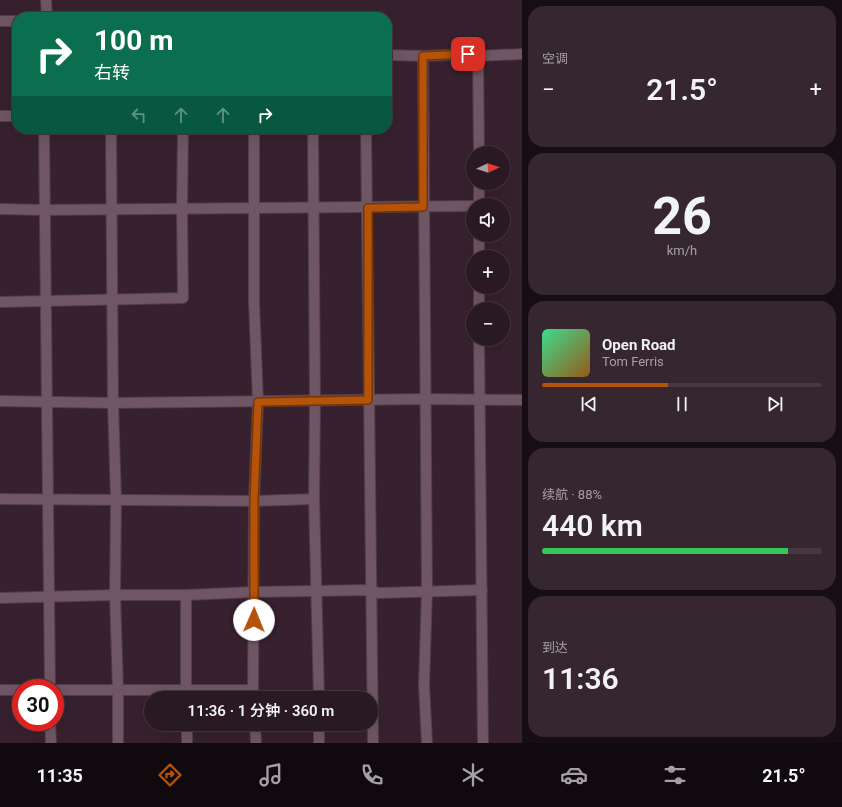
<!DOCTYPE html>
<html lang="zh">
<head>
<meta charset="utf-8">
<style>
  :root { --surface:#291922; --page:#35262f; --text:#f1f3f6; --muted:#a5a0a5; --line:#453840; --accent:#b45309 }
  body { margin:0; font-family:Roboto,"Noto Sans SC",sans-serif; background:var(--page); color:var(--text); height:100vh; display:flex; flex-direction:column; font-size:15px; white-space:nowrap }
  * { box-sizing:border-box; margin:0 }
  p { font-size:13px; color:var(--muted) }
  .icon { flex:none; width:22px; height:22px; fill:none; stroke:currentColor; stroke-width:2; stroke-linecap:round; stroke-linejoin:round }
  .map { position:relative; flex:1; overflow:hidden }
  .sheet { display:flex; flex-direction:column; gap:6px; padding:6px; background:#170e13; width:320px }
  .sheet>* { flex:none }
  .banner { position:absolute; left:12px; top:12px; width:380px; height:122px; border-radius:16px; box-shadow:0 4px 16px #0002,0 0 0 1px var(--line); background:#0b6e4f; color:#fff; overflow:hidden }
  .needle { width:26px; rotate:87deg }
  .tools { position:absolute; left:466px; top:146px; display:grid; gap:8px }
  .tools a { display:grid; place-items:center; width:44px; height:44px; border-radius:50%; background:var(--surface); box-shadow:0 4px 16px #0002,0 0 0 1px var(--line); font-size:20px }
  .speed { position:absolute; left:12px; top:679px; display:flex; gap:8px; font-size:20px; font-weight:700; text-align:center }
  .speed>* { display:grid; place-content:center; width:52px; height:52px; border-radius:50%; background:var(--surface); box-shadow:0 4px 16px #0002,0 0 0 1px var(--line); line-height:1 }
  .speed .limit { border:6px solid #d22; background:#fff; color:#111 }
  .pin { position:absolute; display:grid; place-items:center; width:34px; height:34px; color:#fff; margin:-17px; border-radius:8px; box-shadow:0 2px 6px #0006 }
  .me { position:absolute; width:44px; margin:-22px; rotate:1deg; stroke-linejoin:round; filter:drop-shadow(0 0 3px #0008) }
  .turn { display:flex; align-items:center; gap:14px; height:84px; padding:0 16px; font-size:18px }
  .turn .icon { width:52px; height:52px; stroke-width:2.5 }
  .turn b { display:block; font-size:28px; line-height:34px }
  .lanes { display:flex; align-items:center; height:38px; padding:0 16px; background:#0003; justify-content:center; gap:20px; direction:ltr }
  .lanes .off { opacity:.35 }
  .big { font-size:30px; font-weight:600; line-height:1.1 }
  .sheet .widget { flex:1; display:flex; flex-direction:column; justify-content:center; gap:6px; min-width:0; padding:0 14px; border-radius:16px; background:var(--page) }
  .sheet .dial { align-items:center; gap:0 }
  .dial b { font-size:52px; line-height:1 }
  .song { display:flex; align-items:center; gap:12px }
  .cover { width:48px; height:48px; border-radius:6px; background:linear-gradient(135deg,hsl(150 70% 55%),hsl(30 70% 35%)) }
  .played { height:4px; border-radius:2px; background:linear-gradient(90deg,var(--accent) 45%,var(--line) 45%) }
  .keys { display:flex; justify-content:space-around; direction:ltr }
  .heat { display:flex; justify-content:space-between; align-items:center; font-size:22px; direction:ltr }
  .charge { height:6px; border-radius:3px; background:linear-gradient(90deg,#34c759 88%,var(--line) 0) }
  .trip { position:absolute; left:144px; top:691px; width:234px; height:40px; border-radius:20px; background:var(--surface); box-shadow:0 4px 16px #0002,0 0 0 1px var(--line); font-weight:600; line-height:40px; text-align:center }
  .tabs { display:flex; height:64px; justify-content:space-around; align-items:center; background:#100a0e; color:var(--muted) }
  .tabs .icon { width:28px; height:28px }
  .tabs .selected { color:var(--accent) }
  .tabs b { font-size:18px; color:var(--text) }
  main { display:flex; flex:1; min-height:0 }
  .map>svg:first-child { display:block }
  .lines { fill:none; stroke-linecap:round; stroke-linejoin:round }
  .minor-casing { stroke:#503e49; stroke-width:12 }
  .minor { stroke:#705664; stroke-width:10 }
  .route-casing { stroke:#753606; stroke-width:10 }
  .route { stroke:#b45309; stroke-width:7 }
</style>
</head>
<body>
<main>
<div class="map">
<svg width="522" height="743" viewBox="0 0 522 743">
  <rect width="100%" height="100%" fill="#37212e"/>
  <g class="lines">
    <defs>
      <g id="minor">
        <polyline points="46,0 47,17"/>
        <polyline points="0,21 17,21"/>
        <polyline points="387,55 423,56 468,54 478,56 522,54"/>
        <polyline points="423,56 427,591 424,685 427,743"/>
        <polyline points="478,56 479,153"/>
        <polyline points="0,116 17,116"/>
        <polyline points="44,129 50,688"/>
        <polyline points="111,129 113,403 116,500 115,595 118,690 118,743"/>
        <polyline points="313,129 315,401 314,499 319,698"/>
        <polyline points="366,129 373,743"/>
        <polyline points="479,183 479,205"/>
        <polyline points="0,209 45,210 473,206"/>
        <polyline points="479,235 479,257"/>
        <polyline points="479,287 479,309"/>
        <polyline points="0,302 183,298 182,209 183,129"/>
        <polyline points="479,339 483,743"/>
        <polyline points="0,401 113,403 425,399 522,400"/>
        <polyline points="0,499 254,501 314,499"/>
        <polyline points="0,598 115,595 186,595 254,592 370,590 379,593 482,590"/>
        <polyline points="0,690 21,690"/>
        <polyline points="55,690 253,690"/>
        <polyline points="186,698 186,595"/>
        <polyline points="253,698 254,501 258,402 254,302 254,129"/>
        <polyline points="50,722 51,743"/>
        <polyline points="187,724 187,743"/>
        <polyline points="255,724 256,743"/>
        <polyline points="319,743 319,724"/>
      </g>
    </defs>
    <use href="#minor" class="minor-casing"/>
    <use href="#minor" class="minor"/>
  </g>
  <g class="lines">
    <defs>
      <polyline id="route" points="254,620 254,501 258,402 368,400 368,208 423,207 423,56 468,54"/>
    </defs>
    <use href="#route" class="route-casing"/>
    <use href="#route" class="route"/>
  </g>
</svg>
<div class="tools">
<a><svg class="needle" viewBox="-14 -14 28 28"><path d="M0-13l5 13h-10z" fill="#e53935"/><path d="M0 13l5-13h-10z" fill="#a5a0a5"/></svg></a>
<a><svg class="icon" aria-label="sound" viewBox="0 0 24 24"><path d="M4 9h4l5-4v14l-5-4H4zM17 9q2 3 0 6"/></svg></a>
<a>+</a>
<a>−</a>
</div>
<div class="speed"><div class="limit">30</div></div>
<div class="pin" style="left:468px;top:54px;background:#d93025"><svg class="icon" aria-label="arrive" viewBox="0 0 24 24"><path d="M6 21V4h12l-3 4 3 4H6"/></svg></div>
<svg class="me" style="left:254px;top:620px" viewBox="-20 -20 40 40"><circle r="19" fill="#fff"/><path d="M0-13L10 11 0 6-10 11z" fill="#b45309"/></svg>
<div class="trip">11:36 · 1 分钟 · 360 m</div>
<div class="banner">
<div class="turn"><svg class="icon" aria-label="right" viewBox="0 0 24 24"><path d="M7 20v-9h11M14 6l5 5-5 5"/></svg><div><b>100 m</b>右转</div></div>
<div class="lanes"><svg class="icon off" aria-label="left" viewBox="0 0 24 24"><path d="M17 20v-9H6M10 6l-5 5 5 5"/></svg><svg class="icon off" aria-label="ahead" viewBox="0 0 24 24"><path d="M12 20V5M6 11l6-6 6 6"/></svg><svg class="icon off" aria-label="ahead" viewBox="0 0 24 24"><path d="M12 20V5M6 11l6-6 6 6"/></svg><svg class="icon" aria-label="right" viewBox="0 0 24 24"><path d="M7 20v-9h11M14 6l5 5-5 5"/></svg></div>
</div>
</div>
<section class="sheet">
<div class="widget"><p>空调</p>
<div class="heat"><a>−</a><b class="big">21.5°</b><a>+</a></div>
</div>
<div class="widget dial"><b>26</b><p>km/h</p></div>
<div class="widget">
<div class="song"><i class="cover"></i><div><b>Open Road</b><p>Tom Ferris</p></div></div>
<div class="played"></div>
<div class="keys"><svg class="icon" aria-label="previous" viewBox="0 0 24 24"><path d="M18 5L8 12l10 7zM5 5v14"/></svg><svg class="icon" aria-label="pause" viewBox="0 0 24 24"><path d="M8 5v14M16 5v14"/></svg><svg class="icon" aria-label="next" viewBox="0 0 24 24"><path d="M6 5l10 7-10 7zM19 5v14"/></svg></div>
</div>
<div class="widget"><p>续航 · 88%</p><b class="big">440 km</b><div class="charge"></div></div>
<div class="widget"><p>到达</p><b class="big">11:36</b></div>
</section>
</main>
<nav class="tabs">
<b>11:35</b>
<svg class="icon selected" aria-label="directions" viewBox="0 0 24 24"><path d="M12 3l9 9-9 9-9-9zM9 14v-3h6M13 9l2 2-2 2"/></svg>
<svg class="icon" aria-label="music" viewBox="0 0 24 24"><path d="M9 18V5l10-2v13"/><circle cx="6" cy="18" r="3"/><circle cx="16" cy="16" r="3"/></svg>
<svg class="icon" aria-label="phone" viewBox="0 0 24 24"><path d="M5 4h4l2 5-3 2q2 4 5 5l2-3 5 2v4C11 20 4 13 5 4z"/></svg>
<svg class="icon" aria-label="climate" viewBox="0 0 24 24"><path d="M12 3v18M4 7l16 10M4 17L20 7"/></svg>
<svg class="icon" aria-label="car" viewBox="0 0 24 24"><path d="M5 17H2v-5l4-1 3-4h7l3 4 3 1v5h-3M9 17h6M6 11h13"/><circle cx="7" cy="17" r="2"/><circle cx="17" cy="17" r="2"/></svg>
<svg class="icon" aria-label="filters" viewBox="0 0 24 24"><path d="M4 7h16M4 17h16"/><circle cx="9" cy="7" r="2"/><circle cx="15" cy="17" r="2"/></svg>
<b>21.5°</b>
</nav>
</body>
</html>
